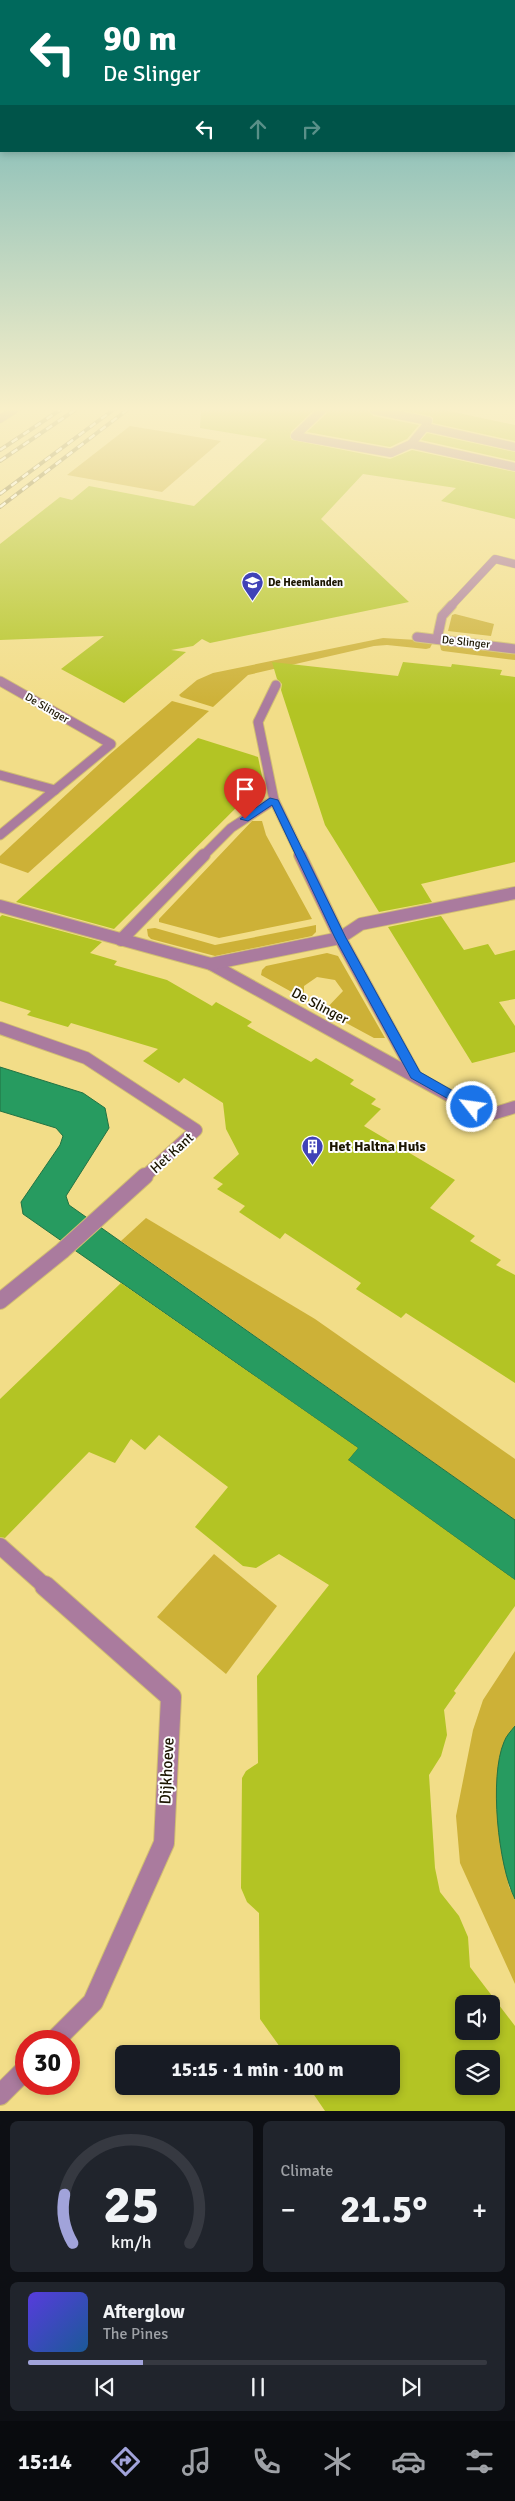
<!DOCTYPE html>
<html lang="en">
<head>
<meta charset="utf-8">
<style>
  :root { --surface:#171b24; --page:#20242c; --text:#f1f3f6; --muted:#9ea1a6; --line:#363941; --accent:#a1a3da }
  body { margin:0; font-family:Signika,sans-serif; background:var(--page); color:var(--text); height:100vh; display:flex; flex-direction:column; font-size:19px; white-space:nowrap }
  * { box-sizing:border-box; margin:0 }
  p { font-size:16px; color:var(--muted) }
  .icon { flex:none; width:28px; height:28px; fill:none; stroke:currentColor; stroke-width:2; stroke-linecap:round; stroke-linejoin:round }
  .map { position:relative; height:2111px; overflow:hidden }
  .side { display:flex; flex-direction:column; gap:10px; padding:10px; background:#0d0f14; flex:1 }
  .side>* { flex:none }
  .banner { position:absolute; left:0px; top:0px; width:515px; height:152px; box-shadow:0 2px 8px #0003; background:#00695c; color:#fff; overflow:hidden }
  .tools { position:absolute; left:455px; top:1995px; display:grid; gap:10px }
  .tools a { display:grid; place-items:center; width:45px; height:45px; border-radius:8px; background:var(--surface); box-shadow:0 2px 8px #0003; font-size:25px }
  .speed { position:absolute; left:15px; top:2030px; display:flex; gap:10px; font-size:25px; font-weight:700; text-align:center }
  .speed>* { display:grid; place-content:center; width:65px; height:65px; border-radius:50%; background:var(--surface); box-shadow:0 2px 8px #0003; line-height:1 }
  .speed .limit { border:8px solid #d22; background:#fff; color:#111 }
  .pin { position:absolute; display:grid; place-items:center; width:42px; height:42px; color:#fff; margin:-51px -21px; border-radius:50% 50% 50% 0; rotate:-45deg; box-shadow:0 0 5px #0007 }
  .pin .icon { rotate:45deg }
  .me { position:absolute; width:55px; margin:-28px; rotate:300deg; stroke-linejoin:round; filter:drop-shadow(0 0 4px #0008) }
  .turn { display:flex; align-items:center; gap:18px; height:105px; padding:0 20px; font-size:22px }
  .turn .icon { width:65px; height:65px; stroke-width:2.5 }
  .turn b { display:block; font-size:35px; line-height:42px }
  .lanes { display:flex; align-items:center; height:48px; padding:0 20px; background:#0003; justify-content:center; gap:25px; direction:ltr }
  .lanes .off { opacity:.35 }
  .big { font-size:38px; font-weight:800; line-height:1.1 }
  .side .widget { flex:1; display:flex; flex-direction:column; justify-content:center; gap:8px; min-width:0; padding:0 18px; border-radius:8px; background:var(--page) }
  .side .dial { align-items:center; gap:0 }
  .dial svg { height:130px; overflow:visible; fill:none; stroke:var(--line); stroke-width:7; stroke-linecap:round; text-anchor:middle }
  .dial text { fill:var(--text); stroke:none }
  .song { display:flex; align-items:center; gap:15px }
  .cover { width:60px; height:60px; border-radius:8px; background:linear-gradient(135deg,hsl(250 70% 55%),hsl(210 70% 35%)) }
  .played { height:5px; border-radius:2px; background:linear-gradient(90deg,var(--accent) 25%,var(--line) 25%) }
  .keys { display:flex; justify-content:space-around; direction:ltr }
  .heat { display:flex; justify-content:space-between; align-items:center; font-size:28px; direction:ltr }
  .side .tiles { flex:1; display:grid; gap:10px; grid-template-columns:1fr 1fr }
  .widget:last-child { grid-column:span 2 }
  .trip { position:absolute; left:115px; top:2045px; width:285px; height:50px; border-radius:8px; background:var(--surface); box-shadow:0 2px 8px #0003; font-weight:800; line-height:50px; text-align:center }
  .tabs { display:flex; height:80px; justify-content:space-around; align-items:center; background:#090b0e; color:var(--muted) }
  .tabs .icon { width:35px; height:35px }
  .tabs .current { color:var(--accent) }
  .tabs b { font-size:22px; color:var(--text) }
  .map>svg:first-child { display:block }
  .green { fill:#cdb137 }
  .water { fill:#279b60; stroke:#237343 }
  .building { fill:#b3c424; fill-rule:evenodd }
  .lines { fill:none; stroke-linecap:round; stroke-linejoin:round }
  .minor-far4-casing { stroke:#d0bd72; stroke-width:9 }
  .minor-far3-casing { stroke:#d0bd72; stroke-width:11 }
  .minor-far2-casing { stroke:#d0bd72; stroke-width:14 }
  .minor-far1-casing { stroke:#d0bd72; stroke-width:18 }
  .minor-casing { stroke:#d0bd72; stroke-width:22 }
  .minor-far4 { stroke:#aa7b9e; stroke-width:8 }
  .minor-far3 { stroke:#aa7b9e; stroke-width:9 }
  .minor-far2 { stroke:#aa7b9e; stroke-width:12 }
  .minor-far1 { stroke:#aa7b9e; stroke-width:16 }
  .minor { stroke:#aa7b9e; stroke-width:20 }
  .rail-casing { stroke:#857843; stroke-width:4 }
  .rail { stroke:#fefefe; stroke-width:2.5; stroke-dasharray:7; stroke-linecap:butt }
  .route { fill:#1a73e8; stroke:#114b97 }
  .labels { text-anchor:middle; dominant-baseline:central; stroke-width:4; stroke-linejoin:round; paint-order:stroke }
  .far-poi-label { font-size:11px; font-weight:bold; fill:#1b1500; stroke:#fefefe; text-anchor:start }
  .far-street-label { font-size:11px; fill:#1b1500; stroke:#fefefe }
  .street-label { font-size:14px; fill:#1b1500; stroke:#fefefe }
  .poi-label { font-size:14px; font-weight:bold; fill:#1b1500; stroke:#fefefe; text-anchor:start }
  .near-street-label { font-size:16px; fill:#1b1500; stroke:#fefefe }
</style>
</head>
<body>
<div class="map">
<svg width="515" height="2111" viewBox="0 0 515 2111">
  <rect width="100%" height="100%" fill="#f2dd88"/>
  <g class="green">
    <polygon points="130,426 221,441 162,492 67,475"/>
    <polygon points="455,614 494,624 491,636 448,631 452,615"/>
    <polygon points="383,638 417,640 432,644 430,648 426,649 387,645 374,646 248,675 213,707 181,697 179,695 197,680 213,673"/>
    <polygon points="440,645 515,654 515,660 443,651 441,650"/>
    <polygon points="172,701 209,711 28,873 0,863 0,856 109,755"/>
    <polygon points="252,821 262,821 266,835 312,919 219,938 159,922 159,919"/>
    <polygon points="316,925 316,932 312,936 215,956 151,939 148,936 147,929 155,928 215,945"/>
    <polygon points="327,953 338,956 385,1038 374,1038 324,1011 343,991 335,980 317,977 304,986 304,995 319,1003 317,1006 261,975 262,970 266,966"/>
    <polygon points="146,1218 315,1319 515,1459 515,1520 121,1241"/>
    <polygon points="214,1554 277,1606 226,1674 157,1617"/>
    <polygon points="515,1651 515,1726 504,1741 500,1846 509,1887 515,1899 515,1984 460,1863 456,1816 473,1730 483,1700"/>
  </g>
  <g class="water">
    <polygon points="0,1067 83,1093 105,1108 109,1128 66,1196 69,1205 515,1520 515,1580 348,1460 358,1448 23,1214 21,1202 60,1145 63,1136 56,1128 0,1111"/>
    <path d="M515 1726V1899C498 1865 489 1777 504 1742 506 1736 511 1731 515 1726Z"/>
  </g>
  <g class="building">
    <polygon points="201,410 314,410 291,432 290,437 292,440 390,459 412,450 515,472 515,519 441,501 456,488 363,474 321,519 409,602 210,643 202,639 193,646 171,650 186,652 124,703 61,669 104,636 0,640 0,544 60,497 72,500 89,486 194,506 267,439 200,428"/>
    <polygon points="328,410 368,410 373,416 419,425 407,439 390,447 307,432 326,414"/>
    <polygon points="400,410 444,410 515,425 515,441 433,423 433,418 430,416"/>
    <polygon points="427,433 515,452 515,461 421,440"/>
    <polygon points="272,662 398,676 403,662 451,667 452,664 502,670 500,675 515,677 515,862 421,884 432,902 379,912 325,825 281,690 282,684 277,679"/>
    <polygon points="198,738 258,757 263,781 114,929 16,902"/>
    <polygon points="2,915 102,942 90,953 117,961 114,965 167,980 212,1006 216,1002 252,1022 247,1026 311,1062 316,1058 354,1080 350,1084 376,1099 371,1104 381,1109 364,1126 455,1180 430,1208 475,1236 470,1241 501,1260 496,1265 515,1275 515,1383 406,1313 401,1318 356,1289 361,1283 285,1233 280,1239 239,1212 245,1206 217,1189 223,1184 213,1178 239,1154 226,1129 223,1103 184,1078 179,1083 143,1061 158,1049 71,1023 68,1027 27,1015 31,1011 0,1001 0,917"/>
    <polygon points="441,916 464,950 488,944 495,955 515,950 515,999 499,1002 515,1026 515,1052 472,1063 388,927"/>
    <path d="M121 1283 358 1448 348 1460 515 1580V1606L454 1691 456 1693 444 1710 447 1735 441 1756 429 1775 435 1868 440 1892 459 1916 468 1937 470 1967 515 2026V2111H325L308 2086H391V2054H285L260 2019 259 1913 247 1902 241 1888 242 1778 246 1771 258 1763 257 1676 329 1585 279 1554 256 1568 243 1566 195 1527 228 1487 159 1435 145 1450 131 1439 115 1463 89 1452 5 1538 0 1537V1399ZM464 2004H491V2031H464ZM464 2059H491V2086H464Z"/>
  </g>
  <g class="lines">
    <defs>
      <g id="minor-far4">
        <polyline points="322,410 295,436 391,453 411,444"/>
        <polyline points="374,410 428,421 425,427 515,447"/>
        <polyline points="0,419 14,410"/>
        <polyline points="425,427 411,444 515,467"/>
        <polyline points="451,606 495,559 515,564"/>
      </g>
      <g id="minor-far3">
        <polyline points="417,637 515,649"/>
        <polyline points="437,639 442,616 452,605"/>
        <polyline points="0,681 111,744 0,835"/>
        <polyline points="276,685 258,722 274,800 301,856"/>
        <polyline points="0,775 55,790"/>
        <polyline points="203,856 231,828 274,800"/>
      </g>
      <g id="minor-far2">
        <polyline points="300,855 340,938 415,1075"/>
        <polyline points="0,906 211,964 486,1116 515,1107"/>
        <polyline points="121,940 204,855"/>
        <polyline points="211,964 340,938 361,924 515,893"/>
        <polyline points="0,1028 86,1058 196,1130 144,1177"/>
      </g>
      <g id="minor-far1">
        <polyline points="0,1301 62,1251 145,1176"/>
        <polyline points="0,1546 46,1587"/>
      </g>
      <g id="minor">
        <polyline points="45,1586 171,1697 164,1843 93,2002 54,2041"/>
        <polyline points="0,2095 26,2069"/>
      </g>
    </defs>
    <use href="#minor-far4" class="minor-far4-casing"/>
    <use href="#minor-far3" class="minor-far3-casing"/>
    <use href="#minor-far2" class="minor-far2-casing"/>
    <use href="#minor-far1" class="minor-far1-casing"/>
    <use href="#minor" class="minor-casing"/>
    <use href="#minor-far4" class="minor-far4"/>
    <use href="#minor-far3" class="minor-far3"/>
    <use href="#minor-far2" class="minor-far2"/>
    <use href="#minor-far1" class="minor-far1"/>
    <use href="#minor" class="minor"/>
    <defs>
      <g id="rail">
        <polyline points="0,450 60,410"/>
        <polyline points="0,461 75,410"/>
        <polyline points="0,494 113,410"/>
        <polyline points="0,507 127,410"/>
      </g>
    </defs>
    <use href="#rail" class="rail-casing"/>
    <use href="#rail" class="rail"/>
  </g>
  <linearGradient id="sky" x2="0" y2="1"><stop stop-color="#5baab2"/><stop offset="0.58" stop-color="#f9f0c9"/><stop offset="1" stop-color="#f9f0c9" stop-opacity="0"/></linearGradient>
  <rect width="515" height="705" fill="url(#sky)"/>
  <polygon class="route" points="270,798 278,800 346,938 420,1072 476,1104 476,1110 468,1110 411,1078 335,938 272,805 248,821 240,819"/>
  <defs>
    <symbol id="school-pin" viewBox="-11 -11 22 30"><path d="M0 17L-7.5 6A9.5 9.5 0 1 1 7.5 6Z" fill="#4042b7" stroke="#fefefe"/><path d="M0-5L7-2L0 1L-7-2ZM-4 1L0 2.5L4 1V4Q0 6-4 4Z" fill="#fff"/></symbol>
    <symbol id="building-pin" viewBox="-11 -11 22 30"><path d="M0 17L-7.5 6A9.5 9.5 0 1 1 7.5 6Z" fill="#4042b7" stroke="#fefefe"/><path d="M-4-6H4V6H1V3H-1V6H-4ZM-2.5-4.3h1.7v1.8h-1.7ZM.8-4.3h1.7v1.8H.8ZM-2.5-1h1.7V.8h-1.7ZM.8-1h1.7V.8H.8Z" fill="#fff"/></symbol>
  </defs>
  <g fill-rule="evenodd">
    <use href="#school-pin" x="240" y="570" width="25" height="34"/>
    <use href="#building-pin" x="300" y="1134" width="25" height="34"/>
  </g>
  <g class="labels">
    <g class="far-poi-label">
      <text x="268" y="582">De Heemlanden</text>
    </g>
    <g class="far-street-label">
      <text transform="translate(466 642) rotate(6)">De Slinger</text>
      <text transform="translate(47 708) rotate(30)">De Slinger</text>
    </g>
    <g class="street-label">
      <text transform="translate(320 1006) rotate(28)">De Slinger</text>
      <text transform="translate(172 1153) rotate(-42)">Het Kant</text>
    </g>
    <g class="poi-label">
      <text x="329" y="1146">Het Haltna Huis</text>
    </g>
    <g class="near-street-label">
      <text transform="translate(167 1771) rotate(-87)">Dijkhoeve</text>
    </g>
  </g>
</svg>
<div class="tools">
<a><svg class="icon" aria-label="sound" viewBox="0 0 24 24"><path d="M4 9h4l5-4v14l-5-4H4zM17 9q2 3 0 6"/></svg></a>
<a><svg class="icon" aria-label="layers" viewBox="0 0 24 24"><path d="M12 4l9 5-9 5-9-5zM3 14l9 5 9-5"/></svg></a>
</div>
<div class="speed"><div class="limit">30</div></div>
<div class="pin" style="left:245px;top:819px;background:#d93025"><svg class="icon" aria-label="arrive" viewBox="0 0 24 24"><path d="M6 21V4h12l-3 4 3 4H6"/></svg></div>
<svg class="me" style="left:472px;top:1107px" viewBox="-20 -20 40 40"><circle r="17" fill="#1a73e8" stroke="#fff" stroke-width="3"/><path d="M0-11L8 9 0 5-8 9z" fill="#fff"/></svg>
<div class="trip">15:15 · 1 min · 100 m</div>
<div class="banner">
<div class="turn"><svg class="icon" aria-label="left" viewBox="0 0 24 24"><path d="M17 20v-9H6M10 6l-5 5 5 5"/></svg><div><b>90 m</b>De Slinger</div></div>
<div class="lanes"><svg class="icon" aria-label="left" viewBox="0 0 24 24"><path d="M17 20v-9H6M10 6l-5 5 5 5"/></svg><svg class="icon off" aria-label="ahead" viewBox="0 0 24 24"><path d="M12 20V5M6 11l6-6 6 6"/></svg><svg class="icon off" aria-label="right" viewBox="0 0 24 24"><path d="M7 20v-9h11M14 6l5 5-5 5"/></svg></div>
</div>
</div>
<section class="side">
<div class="tiles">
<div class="widget dial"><svg viewBox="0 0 100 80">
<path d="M14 69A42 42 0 1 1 86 69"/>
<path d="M14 69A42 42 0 0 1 9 39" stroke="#a1a3da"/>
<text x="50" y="56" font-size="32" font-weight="700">25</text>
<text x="50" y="72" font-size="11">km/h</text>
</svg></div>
<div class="widget"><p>Climate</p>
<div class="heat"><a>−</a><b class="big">21.5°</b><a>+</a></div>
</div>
<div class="widget">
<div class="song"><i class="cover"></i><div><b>Afterglow</b><p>The Pines</p></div></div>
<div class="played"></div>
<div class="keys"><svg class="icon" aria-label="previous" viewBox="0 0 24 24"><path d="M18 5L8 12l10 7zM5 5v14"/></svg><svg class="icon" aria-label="pause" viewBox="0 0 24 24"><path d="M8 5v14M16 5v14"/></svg><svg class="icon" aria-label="next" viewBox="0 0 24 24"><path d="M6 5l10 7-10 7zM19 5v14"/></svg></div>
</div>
</div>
</section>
<nav class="tabs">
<b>15:14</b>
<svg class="icon current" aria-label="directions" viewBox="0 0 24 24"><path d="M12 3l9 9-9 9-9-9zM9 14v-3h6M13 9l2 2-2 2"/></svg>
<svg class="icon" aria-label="music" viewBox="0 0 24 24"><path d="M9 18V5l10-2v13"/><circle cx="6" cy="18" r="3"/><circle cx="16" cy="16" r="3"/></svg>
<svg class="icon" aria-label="phone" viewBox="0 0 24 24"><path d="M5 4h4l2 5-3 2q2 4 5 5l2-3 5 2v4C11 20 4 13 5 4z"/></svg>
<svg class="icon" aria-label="climate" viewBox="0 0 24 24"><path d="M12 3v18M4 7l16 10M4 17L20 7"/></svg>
<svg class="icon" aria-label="car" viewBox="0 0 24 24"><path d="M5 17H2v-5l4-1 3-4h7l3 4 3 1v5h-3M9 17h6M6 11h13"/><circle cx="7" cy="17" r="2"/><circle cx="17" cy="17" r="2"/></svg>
<svg class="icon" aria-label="filters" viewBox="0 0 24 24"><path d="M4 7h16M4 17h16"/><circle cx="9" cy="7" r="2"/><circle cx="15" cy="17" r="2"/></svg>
</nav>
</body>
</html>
